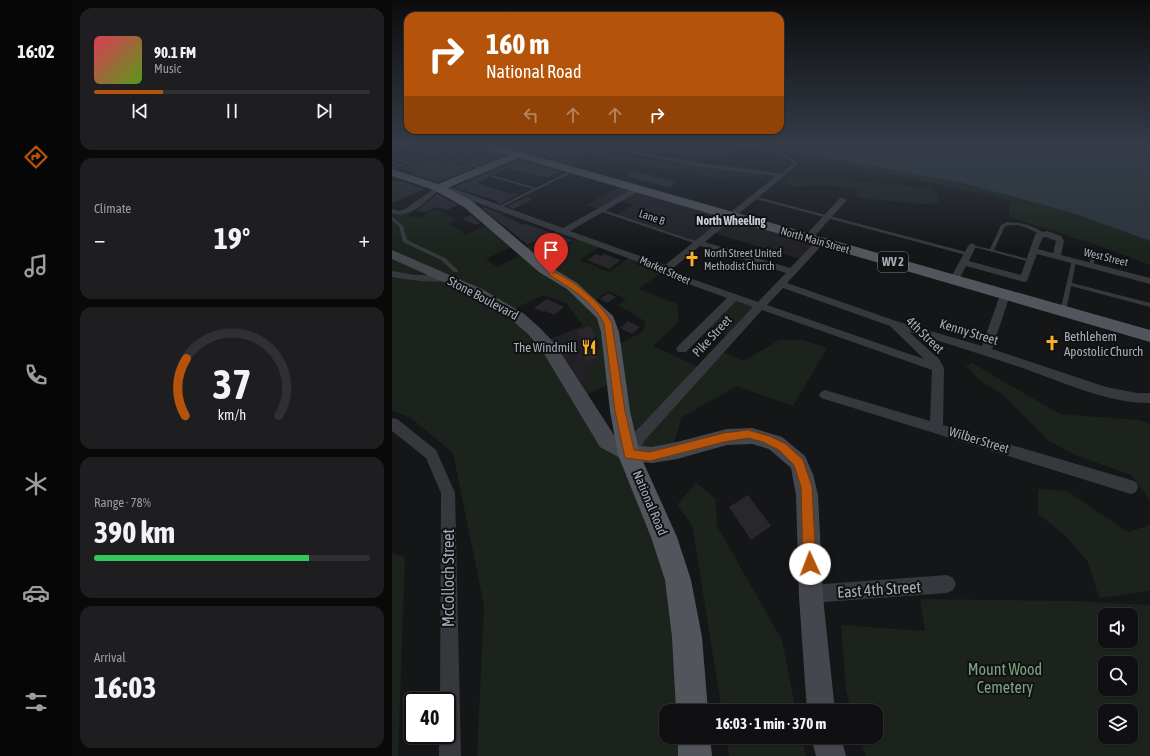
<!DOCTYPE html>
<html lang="en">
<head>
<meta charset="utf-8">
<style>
  :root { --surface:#101012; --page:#1e1e20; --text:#f1f3f6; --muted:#9c9d9f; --line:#303032; --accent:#b45309 }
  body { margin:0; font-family:"Asap Condensed",sans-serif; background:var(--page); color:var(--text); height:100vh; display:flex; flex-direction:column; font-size:15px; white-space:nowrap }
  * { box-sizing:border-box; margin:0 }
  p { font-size:13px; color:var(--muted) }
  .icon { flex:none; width:22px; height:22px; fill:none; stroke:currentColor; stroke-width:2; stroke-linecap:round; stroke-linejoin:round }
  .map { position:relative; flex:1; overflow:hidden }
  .sheet { display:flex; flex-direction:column; gap:8px; padding:8px; background:#09090a; width:320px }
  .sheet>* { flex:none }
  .guide { position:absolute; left:12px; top:12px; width:380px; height:122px; border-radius:12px; box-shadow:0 1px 3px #0004,0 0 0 1px var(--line); background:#b45309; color:#fff; overflow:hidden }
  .buttons { position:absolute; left:706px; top:608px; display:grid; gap:8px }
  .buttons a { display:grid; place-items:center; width:40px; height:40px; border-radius:8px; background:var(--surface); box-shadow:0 1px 3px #0004,0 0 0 1px var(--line); font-size:20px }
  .speed { position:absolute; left:12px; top:692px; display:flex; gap:8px; font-size:20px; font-weight:700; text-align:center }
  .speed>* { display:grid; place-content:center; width:52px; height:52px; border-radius:50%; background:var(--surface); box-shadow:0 1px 3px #0004,0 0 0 1px var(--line); line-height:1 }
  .speed .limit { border:2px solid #111; border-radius:6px; background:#fff; color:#111 }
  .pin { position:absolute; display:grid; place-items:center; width:34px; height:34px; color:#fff; margin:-41px -17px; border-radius:50% 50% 50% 0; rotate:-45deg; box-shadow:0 0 4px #0007 }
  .pin .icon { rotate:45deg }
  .me { position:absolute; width:44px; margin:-22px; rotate:358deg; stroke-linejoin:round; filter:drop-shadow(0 0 3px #0008) }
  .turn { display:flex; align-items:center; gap:14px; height:84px; padding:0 16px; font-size:18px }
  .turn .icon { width:52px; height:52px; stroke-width:2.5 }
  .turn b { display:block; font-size:28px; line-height:34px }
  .lanes { display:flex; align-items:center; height:38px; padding:0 16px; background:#0003; justify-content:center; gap:20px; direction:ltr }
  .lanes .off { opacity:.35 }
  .big { font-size:30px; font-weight:700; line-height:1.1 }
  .sheet .tile { flex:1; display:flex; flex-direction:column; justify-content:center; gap:6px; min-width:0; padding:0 14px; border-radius:12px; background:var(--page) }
  .sheet .dial { align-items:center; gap:0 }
  .dial svg { height:104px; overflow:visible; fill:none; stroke:var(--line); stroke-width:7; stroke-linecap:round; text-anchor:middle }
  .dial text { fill:var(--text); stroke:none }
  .song { display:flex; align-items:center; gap:12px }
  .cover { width:48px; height:48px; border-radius:6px; background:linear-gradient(135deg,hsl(350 70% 55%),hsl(90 70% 35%)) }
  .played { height:4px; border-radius:2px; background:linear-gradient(90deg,var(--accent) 25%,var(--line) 25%) }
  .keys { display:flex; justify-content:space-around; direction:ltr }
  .heat { display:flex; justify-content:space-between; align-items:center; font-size:22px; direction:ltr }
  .charge { height:6px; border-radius:3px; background:linear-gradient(90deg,#34c759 78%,var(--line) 0) }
  .trip { position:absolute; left:267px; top:704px; width:224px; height:40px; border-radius:12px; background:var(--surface); box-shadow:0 1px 3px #0004,0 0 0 1px var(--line); font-weight:700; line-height:40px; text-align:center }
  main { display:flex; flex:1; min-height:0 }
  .tabs { display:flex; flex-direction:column; width:72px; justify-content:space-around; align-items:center; background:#060607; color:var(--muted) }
  .tabs .icon { width:28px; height:28px }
  .tabs .selected { color:var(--accent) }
  .tabs b { font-size:18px; color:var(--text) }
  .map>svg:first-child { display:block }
  .built { fill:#212125 }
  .green { fill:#1b231c; fill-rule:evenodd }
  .water { fill:#2b353c }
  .building { fill:#28282c }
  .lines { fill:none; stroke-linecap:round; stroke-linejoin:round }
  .lane { fill:#36383d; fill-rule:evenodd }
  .street { fill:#36383d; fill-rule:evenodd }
  .secondary { fill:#44474d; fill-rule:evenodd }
  .primary { fill:#52555c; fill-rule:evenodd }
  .route { fill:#b45309; stroke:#753606 }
  .labels { text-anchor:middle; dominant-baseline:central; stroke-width:4; stroke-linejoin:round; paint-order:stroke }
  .far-street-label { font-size:11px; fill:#a7adb8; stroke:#101113 }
  .far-poi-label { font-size:11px; fill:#a7adb8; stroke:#101113; text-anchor:start }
  .far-neighbourhood-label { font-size:12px; font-weight:bold; fill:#c8ccd4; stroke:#101113 }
  .shield { fill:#101113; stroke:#7a7e86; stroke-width:1 }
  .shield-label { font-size:12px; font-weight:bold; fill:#a7adb8 }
  .street-label { font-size:13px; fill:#a7adb8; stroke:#101113 }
  .poi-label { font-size:13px; fill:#a7adb8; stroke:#101113; text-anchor:start }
  .near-street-label { font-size:16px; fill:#a7adb8; stroke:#101113 }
  .near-park-label { font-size:16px; fill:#7da47e; stroke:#101113 }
</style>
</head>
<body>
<main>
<nav class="tabs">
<b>16:02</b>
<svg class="icon selected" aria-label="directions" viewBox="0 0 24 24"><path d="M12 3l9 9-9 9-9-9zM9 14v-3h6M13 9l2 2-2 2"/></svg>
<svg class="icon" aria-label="music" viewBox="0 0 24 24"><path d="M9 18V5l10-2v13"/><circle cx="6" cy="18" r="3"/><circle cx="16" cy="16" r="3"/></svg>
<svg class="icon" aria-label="phone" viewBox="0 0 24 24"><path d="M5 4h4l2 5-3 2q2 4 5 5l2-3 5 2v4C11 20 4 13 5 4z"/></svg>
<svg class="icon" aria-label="climate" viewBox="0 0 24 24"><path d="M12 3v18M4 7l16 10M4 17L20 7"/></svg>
<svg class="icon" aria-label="car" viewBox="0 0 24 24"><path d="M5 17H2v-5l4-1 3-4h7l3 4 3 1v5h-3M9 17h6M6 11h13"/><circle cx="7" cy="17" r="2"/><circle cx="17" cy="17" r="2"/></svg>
<svg class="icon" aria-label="filters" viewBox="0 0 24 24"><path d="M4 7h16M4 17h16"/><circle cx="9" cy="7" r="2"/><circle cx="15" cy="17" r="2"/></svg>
</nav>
<section class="sheet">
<div class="tile">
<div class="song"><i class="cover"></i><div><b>90.1 FM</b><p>Music</p></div></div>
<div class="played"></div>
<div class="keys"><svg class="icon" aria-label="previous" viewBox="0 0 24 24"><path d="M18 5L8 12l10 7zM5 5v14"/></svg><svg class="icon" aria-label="pause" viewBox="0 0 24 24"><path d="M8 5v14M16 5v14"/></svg><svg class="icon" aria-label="next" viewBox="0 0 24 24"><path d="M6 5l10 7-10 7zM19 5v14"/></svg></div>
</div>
<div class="tile"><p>Climate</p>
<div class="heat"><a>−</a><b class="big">19°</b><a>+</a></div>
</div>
<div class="tile dial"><svg viewBox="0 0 100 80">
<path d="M14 69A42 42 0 1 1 86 69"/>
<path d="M14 69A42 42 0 0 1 15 25" stroke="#b45309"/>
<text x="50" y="56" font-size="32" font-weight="700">37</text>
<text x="50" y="72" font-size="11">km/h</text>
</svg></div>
<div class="tile"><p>Range · 78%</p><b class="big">390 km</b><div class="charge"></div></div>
<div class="tile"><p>Arrival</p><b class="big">16:03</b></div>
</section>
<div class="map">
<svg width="758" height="756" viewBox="0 0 758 756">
  <rect width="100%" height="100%" fill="#151618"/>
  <g class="built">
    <polygon points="230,185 429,241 411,260 319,232 307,243 224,215 241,205 225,200 208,210 194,205"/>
    <polygon points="197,324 204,334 207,356 196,379 181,386 152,341"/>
  </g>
  <g class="green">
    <polygon points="177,144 250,159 371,175 368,178 342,177 329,180 230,162 174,148"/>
    <polygon points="355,144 381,144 398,147 442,159 571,183 682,213 758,241 758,265 702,244 617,217 617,200"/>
    <path d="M409 176 537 188 546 193 548 203C527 206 508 201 488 200 480 199 473 200 466 197L465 190C443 184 421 186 399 187L393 185 391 183 397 178Z"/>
    <path d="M40 210 49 211 65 220 57 224 74 234 100 223 124 245 94 259 105 267 133 253 130 250 166 229 177 233 156 246 167 251 188 237 210 245 188 260 217 272 239 256 274 269 247 289 285 304 287 322 261 346 309 368 326 350 352 361 387 340H411L435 348 401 406 345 386 290 417 282 443 265 447 251 449 249 442 237 454 272 537 300 711H274V737H302L303 756H85L92 606 61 453 19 418 0 411V211L4 212 16 211V216L28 218ZM216 291 234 299 226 305 254 322 251 331 220 348 200 303ZM152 295 175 304 191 326 197 324C213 346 206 357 196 379L181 386 118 311ZM223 382 237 454 188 397Z"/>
    <polygon points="342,297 368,306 338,337 312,327"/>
    <polygon points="580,363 668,414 747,420 758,424 758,502 757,499 739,475 683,455 657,441 610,394 589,381 574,366"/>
    <polygon points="304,483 324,499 325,526 390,640 404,711 330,711 300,525 285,505"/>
    <polygon points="646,489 675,491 736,532 758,525 758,591 707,598 696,562 674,536 646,514"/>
    <polygon points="0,553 13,557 6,756 0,756"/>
    <path d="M528 599 683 601 758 605V756H474L466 737H484V711H459L454 690 449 625 533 631ZM713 615H739V641H713ZM713 663H739V689H713ZM713 711H739V737H713Z"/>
    <polygon points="334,737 410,737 414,756 337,756"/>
  </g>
  <polygon class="water" points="382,144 758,144 758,241 681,213 571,183 442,159 398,147"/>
  <g class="building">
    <polygon points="66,144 83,144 87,148 60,159 44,154"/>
    <polygon points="108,144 214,144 183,159 189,161 181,165"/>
    <polygon points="274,144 280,144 338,154 331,161 273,151"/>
    <polygon points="95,150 112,155 89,165 72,160"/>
    <polygon points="0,151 12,156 23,152 30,154 1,165"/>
    <polygon points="37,157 58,164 65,163 82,168 46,182 21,174 23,173 8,168"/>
    <polygon points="127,160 168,172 155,178 116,168 103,174 99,174 98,176 85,183 119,194 122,193 127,194 108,204 105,203 107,202 62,187"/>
    <polygon points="244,171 286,182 277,188 234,176"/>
    <polygon points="6,180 33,189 0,203 0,182"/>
    <polygon points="45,194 66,205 55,210 43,207 35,212 24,211"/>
    <polygon points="134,197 141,199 122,209 115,206"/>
    <polygon points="91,207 112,214 110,215 132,225 133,224 181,240 170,247 166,246 164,247 145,240 136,245 90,208"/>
    <polygon points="79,215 88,223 85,225 70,219"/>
    <polygon points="204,254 210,256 212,254 229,260 217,269 195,260"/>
    <polygon points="216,293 224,297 215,303 208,299"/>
    <polygon points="155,299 172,307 162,315 153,311 152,312 142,308"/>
    <polygon points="236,321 248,327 240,334 228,328"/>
    <polygon points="198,326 203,335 201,336 202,339 198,341 206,357 194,362 191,354 195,353 185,330"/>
    <polygon points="356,495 379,526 359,540 337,507"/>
  </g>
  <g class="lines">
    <g class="lane">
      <polygon points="6,144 11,144 37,153 60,144 65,144 40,154 60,161 97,146 100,147 68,160 94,168 95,169 93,170 65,161 59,163 37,155 0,169 0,167 34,154"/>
      <path d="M334 144C355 144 390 147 406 163L391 176H389V174L402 163C383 147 356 150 334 144Z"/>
      <polygon points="180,170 183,171 108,208 105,207 141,189 100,177 100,175 144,188"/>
      <polygon points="361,196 578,253 578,254 576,255 574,255 361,198"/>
      <polygon points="207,209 209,209 309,243 305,244 207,211"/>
      <polygon points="0,217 11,226 15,240 53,258 66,270 66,272 62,272 49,260 11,242 7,226 0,220"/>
      <path d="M615 222C628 222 643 226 653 234L650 235 635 228 626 225H620L613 226 602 250 640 260V262H638L578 246 580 245 598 249 609 225Z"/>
      <polygon points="700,250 704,250 704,251 701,266 699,267 697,266"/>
      <polygon points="680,260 682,260 684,261 680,283 758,303 758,307 679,286 674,312 673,313 669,313 668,312"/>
    </g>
    <g class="street">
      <path d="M240 144H248L240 151 309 163 392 174V176L313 242 398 268 426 239H432L433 241 432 243 395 283 504 321 590 346 608 295 613 292 617 293 618 295 600 349 714 387 745 393H758V403C716 403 675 384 636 370 596 356 557 344 517 332L547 359 552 368 551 425 739 480 744 482 746 487 744 492 739 494 429 398 427 395 429 392 433 390 538 421 540 370 370 310 253 440 242 459 237 461 232 459 230 455 243 432 361 307 344 301 294 352H286L284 349 286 346 335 298 280 278 271 271 56 192 47 190C34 201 19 219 0 213V209L7 211 13 209 46 186 61 188 171 228 244 187 248 189 247 191 178 231 273 265 384 176 309 167 236 153 234 150ZM308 246 394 273 366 302 286 274 280 269ZM391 288 498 326 532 359 375 305Z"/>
      <polygon points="448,198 451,198 455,200 419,240 413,240 412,238 413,236"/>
      <path d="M655 231 669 236 672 241 669 255 758 278V284L645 254 635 281 632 282 574 266 566 281H560L558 279 576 246 580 243 584 246 577 261 629 275 643 235 644 233ZM651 237H654L664 241 661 253 646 249Z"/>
      <path d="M0 271 23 275H56L61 278C53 286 12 279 0 277Z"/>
      <polygon points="0,418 5,419 44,450 63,493 69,756 47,756 47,735 55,735 55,701 48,701 49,493 34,458 0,431"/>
      <polygon points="555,575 561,578 564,584 561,590 555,593 419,603 413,600 410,594 413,588 419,585"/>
    </g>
    <g class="secondary">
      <polygon points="0,250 90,289 131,313 148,328 163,344 222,435 240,445 260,447 285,442 335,429 360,428 390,437 413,456 421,474 426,495 431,597 443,711 415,711 407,597 404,495 399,468 377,449 360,444 335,445 285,459 260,463 237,461 230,459 208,447 151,352 137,335 120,320 80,295 0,259"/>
      <polygon points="419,737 449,737 454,756 424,756"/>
    </g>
    <g class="primary">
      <polygon points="84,144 101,144 758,330 758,342 127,158 55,188 80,201 157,266 185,283 221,316 227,332 238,411 248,455 285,537 299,580 310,637 316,711 284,711 280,637 273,580 259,537 226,455 218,411 209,332 205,318 175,289 147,272 72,207 42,190 0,176 0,169 46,184 117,155 85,146"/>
      <polygon points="286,737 318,737 320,756 286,756"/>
    </g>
  </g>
  <linearGradient id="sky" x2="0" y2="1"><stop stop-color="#0c0c0d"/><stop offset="0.58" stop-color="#353c48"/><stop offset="1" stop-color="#353c48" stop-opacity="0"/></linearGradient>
  <rect width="758" height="250" fill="url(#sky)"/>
  <path class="route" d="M159 271C180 278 211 304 220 324L233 411 242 450 258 452 332 433 356 430 377 436 394 444 411 460 420 487 424 564 422 568 418 570 413 568 411 564 409 487 402 465 387 450 371 442 356 438 332 442 258 461 233 458 223 411 212 324C202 302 177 287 157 275V272Z"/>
  <defs>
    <symbol id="church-bare" viewBox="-9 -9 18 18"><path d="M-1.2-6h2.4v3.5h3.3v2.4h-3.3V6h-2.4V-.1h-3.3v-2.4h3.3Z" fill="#fbb02a" stroke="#101113" stroke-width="2.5" paint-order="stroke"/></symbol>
    <symbol id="restaurant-bare" viewBox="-9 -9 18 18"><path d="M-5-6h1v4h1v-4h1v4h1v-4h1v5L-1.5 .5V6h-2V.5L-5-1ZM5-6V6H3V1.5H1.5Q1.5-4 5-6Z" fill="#fbb02a" stroke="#101113" stroke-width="2.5" paint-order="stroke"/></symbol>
  </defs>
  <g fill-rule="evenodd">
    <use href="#church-bare" x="289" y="248" width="22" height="22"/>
    <use href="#church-bare" x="649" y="332" width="22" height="22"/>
    <use href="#restaurant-bare" x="186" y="336" width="22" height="22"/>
  </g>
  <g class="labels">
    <g class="far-street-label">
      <text transform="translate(260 217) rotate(19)">Lane B</text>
      <text transform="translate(423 240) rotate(16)">North Main Street</text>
      <text transform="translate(714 257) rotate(14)">West Street</text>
      <text transform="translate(273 270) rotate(24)">Market Street</text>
    </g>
    <g class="far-poi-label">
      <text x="312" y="253">North Street United<tspan x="312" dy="13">Methodist Church</tspan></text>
    </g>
    <g class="far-neighbourhood-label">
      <text x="339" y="221">North Wheeling</text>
    </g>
    <rect class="shield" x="486" y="252" width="30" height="20" rx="3"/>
    <g class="shield-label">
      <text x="501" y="262">WV 2</text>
    </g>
    <g class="street-label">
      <text transform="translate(91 298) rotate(28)">Stone Boulevard</text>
      <text transform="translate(577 332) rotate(17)">Kenny Street</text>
      <text transform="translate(533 335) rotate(44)">4th Street</text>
      <text transform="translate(320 336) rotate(-47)">Pike Street</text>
      <text transform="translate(587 440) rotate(17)">Wilber Street</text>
      <text transform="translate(258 503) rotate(67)">National Road</text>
    </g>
    <g class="poi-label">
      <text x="672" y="336">Bethlehem<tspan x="672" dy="15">Apostolic Church</tspan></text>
      <text x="185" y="347" text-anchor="end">The Windmill</text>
    </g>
    <g class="near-street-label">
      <text transform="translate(56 578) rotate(-90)">McColloch Street</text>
      <text transform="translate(487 589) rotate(-4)">East 4th Street</text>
    </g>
    <g class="near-park-label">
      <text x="613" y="669">Mount Wood<tspan x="613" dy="18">Cemetery</tspan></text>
    </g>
  </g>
</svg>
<div class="buttons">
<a><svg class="icon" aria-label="sound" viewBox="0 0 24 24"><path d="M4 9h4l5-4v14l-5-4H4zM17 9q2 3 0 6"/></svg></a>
<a><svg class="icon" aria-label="search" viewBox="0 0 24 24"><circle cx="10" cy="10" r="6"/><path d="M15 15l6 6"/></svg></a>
<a><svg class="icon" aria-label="layers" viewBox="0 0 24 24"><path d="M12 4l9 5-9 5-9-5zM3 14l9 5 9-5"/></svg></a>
</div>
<div class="speed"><div class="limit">40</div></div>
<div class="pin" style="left:159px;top:274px;background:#d93025"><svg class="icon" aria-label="arrive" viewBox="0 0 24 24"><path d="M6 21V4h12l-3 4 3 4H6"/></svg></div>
<svg class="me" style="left:418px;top:564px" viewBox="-20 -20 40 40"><circle r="19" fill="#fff"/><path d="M0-13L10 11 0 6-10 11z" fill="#b45309"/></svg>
<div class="trip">16:03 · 1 min · 370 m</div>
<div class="guide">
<div class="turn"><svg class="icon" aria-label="right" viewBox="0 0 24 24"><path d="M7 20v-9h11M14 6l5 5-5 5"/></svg><div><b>160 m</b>National Road</div></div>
<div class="lanes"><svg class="icon off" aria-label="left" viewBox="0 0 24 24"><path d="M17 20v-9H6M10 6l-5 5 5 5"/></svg><svg class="icon off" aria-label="ahead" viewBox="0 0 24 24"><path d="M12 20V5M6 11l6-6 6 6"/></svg><svg class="icon off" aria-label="ahead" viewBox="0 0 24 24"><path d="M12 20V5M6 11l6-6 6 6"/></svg><svg class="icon" aria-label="right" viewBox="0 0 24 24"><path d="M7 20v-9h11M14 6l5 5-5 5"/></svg></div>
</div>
</div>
</main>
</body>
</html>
